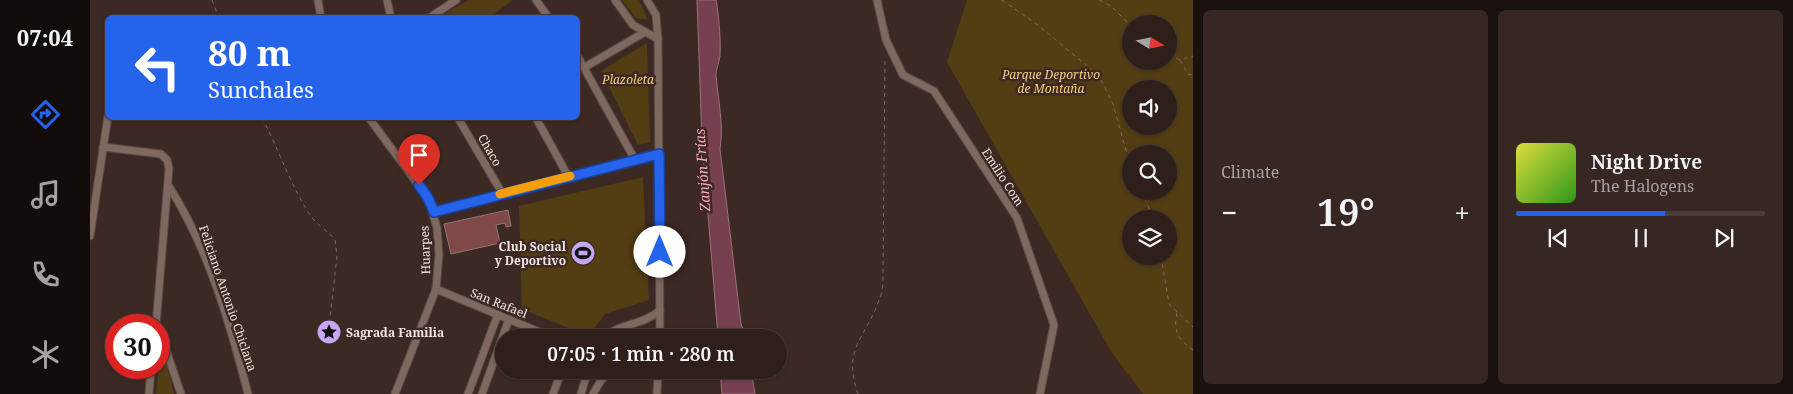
<!DOCTYPE html>
<html lang="en">
<head>
<meta charset="utf-8">
<style>
  :root { --surface:#2e1f1a; --page:#362723; --text:#f1f3f6; --muted:#a7a2a2; --line:#493d39; --accent:#2563eb }
  body { margin:0; font-family:"Noto Serif",serif; background:var(--page); color:var(--text); height:100vh; display:flex; flex-direction:column; font-size:19px; white-space:nowrap }
  * { box-sizing:border-box; margin:0 }
  p { font-size:16px; color:var(--muted) }
  .icon { flex:none; width:28px; height:28px; fill:none; stroke:currentColor; stroke-width:2; stroke-linecap:round; stroke-linejoin:round }
  .map { position:relative; flex:1; overflow:hidden }
  .panel { display:flex; flex-direction:column; gap:10px; padding:10px; background:#19110e; width:600px }
  .panel>* { flex:none }
  .banner { position:absolute; left:15px; top:15px; width:475px; height:105px; border-radius:8px; box-shadow:0 1px 4px #0004,0 0 0 1px var(--line); background:#2563eb; color:#fff; overflow:hidden }
  .needle { width:32px; rotate:100deg }
  .fabs { position:absolute; left:1032px; top:15px; display:grid; gap:10px }
  .fabs a { display:grid; place-items:center; width:55px; height:55px; border-radius:50%; background:var(--surface); box-shadow:0 1px 4px #0004,0 0 0 1px var(--line); font-size:25px }
  .speed { position:absolute; left:15px; top:314px; display:flex; gap:10px; font-size:25px; font-weight:700; text-align:center }
  .speed>* { display:grid; place-content:center; width:65px; height:65px; border-radius:50%; background:var(--surface); box-shadow:0 1px 4px #0004,0 0 0 1px var(--line); line-height:1 }
  .speed .limit { border:8px solid #d22; background:#fff; color:#111 }
  .pin { position:absolute; display:grid; place-items:center; width:42px; height:42px; color:#fff; margin:-51px -21px; border-radius:50% 50% 50% 0; rotate:-45deg; box-shadow:0 0 5px #0007 }
  .pin .icon { rotate:45deg }
  .me { position:absolute; width:55px; margin:-28px; rotate:0deg; stroke-linejoin:round; filter:drop-shadow(0 0 4px #0008) }
  .turn { display:flex; align-items:center; gap:18px; height:105px; padding:0 20px; font-size:22px }
  .turn .icon { width:65px; height:65px; stroke-width:2.5 }
  .turn b { display:block; font-size:35px; line-height:42px }
  .big { font-size:38px; font-weight:600; line-height:1.1 }
  .panel .tile { flex:1; display:flex; flex-direction:column; justify-content:center; gap:8px; min-width:0; padding:0 18px; border-radius:8px; background:var(--page) }
  .song { display:flex; align-items:center; gap:15px }
  .cover { width:60px; height:60px; border-radius:8px; background:linear-gradient(135deg,hsl(60 70% 55%),hsl(110 70% 35%)) }
  .played { height:5px; border-radius:2px; background:linear-gradient(90deg,var(--accent) 60%,var(--line) 60%) }
  .keys { display:flex; justify-content:space-around; direction:ltr }
  .heat { display:flex; justify-content:space-between; align-items:center; font-size:28px; direction:ltr }
  .panel .tiles { flex:1; display:grid; gap:10px; grid-template-columns:repeat(2,1fr) }
  .trip { position:absolute; left:405px; top:329px; width:292px; height:50px; border-radius:25px; background:var(--surface); box-shadow:0 1px 4px #0004,0 0 0 1px var(--line); font-weight:600; line-height:50px; text-align:center }
  main { display:flex; flex:1; min-height:0 }
  .dock { display:flex; flex-direction:column; width:90px; justify-content:space-around; align-items:center; background:#120c0a; color:var(--muted) }
  .dock .icon { width:35px; height:35px }
  .dock .selected { color:var(--accent) }
  .dock b { font-size:22px; color:var(--text) }
  .map>svg:first-child { display:block }
  .green { fill:#533d13; fill-rule:evenodd }
  .water { fill:#764051; stroke:#9b717c }
  .building { fill:#804848; stroke:#907776 }
  .lines { fill:none; stroke-linecap:round; stroke-linejoin:round }
  .street-casing { stroke:#594942; stroke-width:9 }
  .path { stroke:#7a6863; stroke-width:1; stroke-dasharray:4 4; stroke-linecap:butt }
  .street { stroke:#7e6860; stroke-width:7 }
  .route-casing { stroke:#184099; stroke-width:12 }
  .route { stroke:#2563eb; stroke-width:9 }
  .slow { stroke:#f59e0b; stroke-width:9 }
  .labels { text-anchor:middle; dominant-baseline:central; stroke-width:5; stroke-linejoin:round; paint-order:stroke }
  .park-label { font-size:12px; font-style:italic; fill:#face81; stroke:#3d2923 }
  .street-label { font-size:12px; fill:#f1e4e0; stroke:#3d2923 }
  .poi-label { font-size:12px; font-weight:bold; fill:#f1e4e0; stroke:#3d2923; text-anchor:end }
  .water-label { font-size:14px; font-style:italic; fill:#fea7c1; stroke:#3d2923 }
</style>
</head>
<body>
<main>
<nav class="dock">
<b>07:04</b>
<svg class="icon selected" aria-label="directions" viewBox="0 0 24 24"><path d="M12 3l9 9-9 9-9-9zM9 14v-3h6M13 9l2 2-2 2"/></svg>
<svg class="icon" aria-label="music" viewBox="0 0 24 24"><path d="M9 18V5l10-2v13"/><circle cx="6" cy="18" r="3"/><circle cx="16" cy="16" r="3"/></svg>
<svg class="icon" aria-label="phone" viewBox="0 0 24 24"><path d="M5 4h4l2 5-3 2q2 4 5 5l2-3 5 2v4C11 20 4 13 5 4z"/></svg>
<svg class="icon" aria-label="climate" viewBox="0 0 24 24"><path d="M12 3v18M4 7l16 10M4 17L20 7"/></svg>
</nav>
<div class="map">
<svg width="1103" height="394" viewBox="0 0 1103 394">
  <rect width="100%" height="100%" fill="#3d2923"/>
  <g class="green">
    <polygon points="379,0 423,0 400,17 388,17 386,14 380,17 348,17"/>
    <polygon points="532,0 549,0 558,19 547,19"/>
    <path d="M877 0H1103V394H1053L1022 353 857 62ZM1041 24H1079V61H1041ZM1041 89H1079V126H1041ZM1041 154H1079V191H1041ZM1041 219H1079V256H1041Z"/>
    <polygon points="557,43 560,142 548,145 511,71"/>
    <polygon points="553,177 559,300 515,314 498,336 432,309 429,206"/>
    <polygon points="70,358 75,358 84,394 66,394"/>
  </g>
  <g class="water">
    <path d="M607 0H626L627 5C629 21 631 40 630 56 629 63 626 69 626 75 628 100 634 125 630 149L651 324 656 337H628L612 141Z"/>
    <polygon points="630,370 661,370 665,394 632,394"/>
  </g>
  <polygon class="building" points="418,210 421,226 416,227 415,223 406,225 410,243 361,254 354,224"/>
  <g class="lines">
    <defs>
      <g id="street">
        <polyline points="228,0 231,18"/>
        <polyline points="297,0 301,18"/>
        <polyline points="446,0 459,18"/>
        <polyline points="525,0 543,25 568,39"/>
        <polyline points="557,0 566,15 568,39 570,338"/>
        <polyline points="787,0 796,40 813,75 844,91 927,218 964,325 950,394"/>
        <polyline points="339,18 366,0"/>
        <polyline points="488,57 545,160"/>
        <polyline points="495,67 555,32"/>
        <polyline points="279,118 338,198 347,228 349,255 346,289 305,394"/>
        <polyline points="368,118 412,193"/>
        <polyline points="446,118 478,176"/>
        <polyline points="13,147 71,154 77,160 79,168 66,325"/>
        <path d="M78 185C118 247 140 323 158 394"/>
        <polyline points="344,212 569,155"/>
        <polyline points="0,236 18,116"/>
        <polyline points="346,289 464,338"/>
        <polyline points="69,329 91,394"/>
        <path d="M514 338C528 323 553 326 570 310"/>
        <polyline points="59,394 61,368"/>
        <polyline points="378,394 408,314"/>
        <polyline points="392,394 419,319"/>
        <polyline points="463,394 472,370"/>
        <polyline points="491,394 498,370"/>
        <polyline points="503,394 510,382 520,370"/>
        <polyline points="567,394 568,370"/>
      </g>
    </defs>
    <use href="#street" class="street-casing"/>
    <g class="path">
      <polyline points="122,0 129,18"/>
      <polyline points="912,0 949,26 1009,76 1023,104 1041,168"/>
      <polyline points="1009,0 1021,6 1041,26"/>
      <polyline points="1079,55 1090,60 1103,56"/>
      <polyline points="1090,60 1098,74 1103,75"/>
      <path d="M172 118C189 149 200 185 220 215 226 224 237 231 245 239L247 256 239 326"/>
      <polyline points="1051,191 1064,219"/>
      <polyline points="1071,256 1079,304 1103,327"/>
      <path d="M1087 313C1083 332 1088 339 1103 350"/>
      <path d="M768 394C752 347 775 340 789 300 793 292 793 282 793 274L795 58"/>
    </g>
    <use href="#street" class="street"/>
  </g>
  <g class="lines">
    <defs>
      <polyline id="route" points="329,185 338,198 344,212 569,154 570,252"/>
    </defs>
    <use href="#route" class="route-casing"/>
    <use href="#route" class="route"/>
    <polyline class="slow" points="410,194 480,176"/>
  </g>
  <defs>
    <symbol id="stadium-disc" viewBox="-11 -11 22 22"><circle r="9.5" fill="#c3a7f2" stroke="#3d2923"/><path d="M0-5a6.5 5 0 1 0 0 10a6.5 5 0 1 0 0-10ZM-3.5-1.8h7v3.6h-7Z" fill="#111"/></symbol>
    <symbol id="sight-disc" viewBox="-11 -11 22 22"><circle r="9.5" fill="#c3a7f2" stroke="#3d2923"/><path d="M0-6L1.8-2.2L6-1.7L2.9 1.2L3.7 5.4L0 3.3L-3.7 5.4L-2.9 1.2L-6-1.7L-1.8-2.2Z" fill="#111"/></symbol>
  </defs>
  <g fill-rule="evenodd">
    <use href="#stadium-disc" x="479" y="239" width="28" height="28"/>
    <use href="#sight-disc" x="225" y="318" width="28" height="28"/>
  </g>
  <g class="labels">
    <g class="park-label">
      <text x="961" y="74">Parque Deportivo<tspan x="961" dy="14">de Montaña</tspan></text>
      <text x="538" y="79">Plazoleta</text>
    </g>
    <g class="street-label">
      <text transform="translate(400 150) rotate(60)">Chaco</text>
      <text transform="translate(913 177) rotate(57)">Emilio Com</text>
      <text transform="translate(335 250) rotate(-92)">Huarpes</text>
      <text transform="translate(138 298) rotate(71)">Feliciano Antonio Chiclana</text>
      <text transform="translate(409 303) rotate(22)">San Rafael</text>
    </g>
    <g class="poi-label">
      <text x="476" y="246">Club Social<tspan x="476" dy="14">y Deportivo</tspan></text>
      <text x="256" y="332" text-anchor="start">Sagrada Familia</text>
    </g>
    <g class="water-label">
      <text transform="translate(612 170) rotate(-94)">Zanjón Frías</text>
    </g>
  </g>
</svg>
<div class="fabs">
<a><svg class="needle" viewBox="-14 -14 28 28"><path d="M0-13l5 13h-10z" fill="#e53935"/><path d="M0 13l5-13h-10z" fill="#a7a2a2"/></svg></a>
<a><svg class="icon" aria-label="sound" viewBox="0 0 24 24"><path d="M4 9h4l5-4v14l-5-4H4zM17 9q2 3 0 6"/></svg></a>
<a><svg class="icon" aria-label="search" viewBox="0 0 24 24"><circle cx="10" cy="10" r="6"/><path d="M15 15l6 6"/></svg></a>
<a><svg class="icon" aria-label="layers" viewBox="0 0 24 24"><path d="M12 4l9 5-9 5-9-5zM3 14l9 5 9-5"/></svg></a>
</div>
<div class="speed"><div class="limit">30</div></div>
<div class="pin" style="left:329px;top:185px;background:#d93025"><svg class="icon" aria-label="arrive" viewBox="0 0 24 24"><path d="M6 21V4h12l-3 4 3 4H6"/></svg></div>
<svg class="me" style="left:570px;top:252px" viewBox="-20 -20 40 40"><circle r="19" fill="#fff"/><path d="M0-13L10 11 0 6-10 11z" fill="#2563eb"/></svg>
<div class="trip">07:05 · 1 min · 280 m</div>
<div class="banner">
<div class="turn"><svg class="icon" aria-label="left" viewBox="0 0 24 24"><path d="M17 20v-9H6M10 6l-5 5 5 5"/></svg><div><b>80 m</b>Sunchales</div></div>
</div>
</div>
<section class="panel">
<div class="tiles">
<div class="tile"><p>Climate</p>
<div class="heat"><a>−</a><b class="big">19°</b><a>+</a></div>
</div>
<div class="tile">
<div class="song"><i class="cover"></i><div><b>Night Drive</b><p>The Halogens</p></div></div>
<div class="played"></div>
<div class="keys"><svg class="icon" aria-label="previous" viewBox="0 0 24 24"><path d="M18 5L8 12l10 7zM5 5v14"/></svg><svg class="icon" aria-label="pause" viewBox="0 0 24 24"><path d="M8 5v14M16 5v14"/></svg><svg class="icon" aria-label="next" viewBox="0 0 24 24"><path d="M6 5l10 7-10 7zM19 5v14"/></svg></div>
</div>
</div>
</section>
</main>
</body>
</html>
